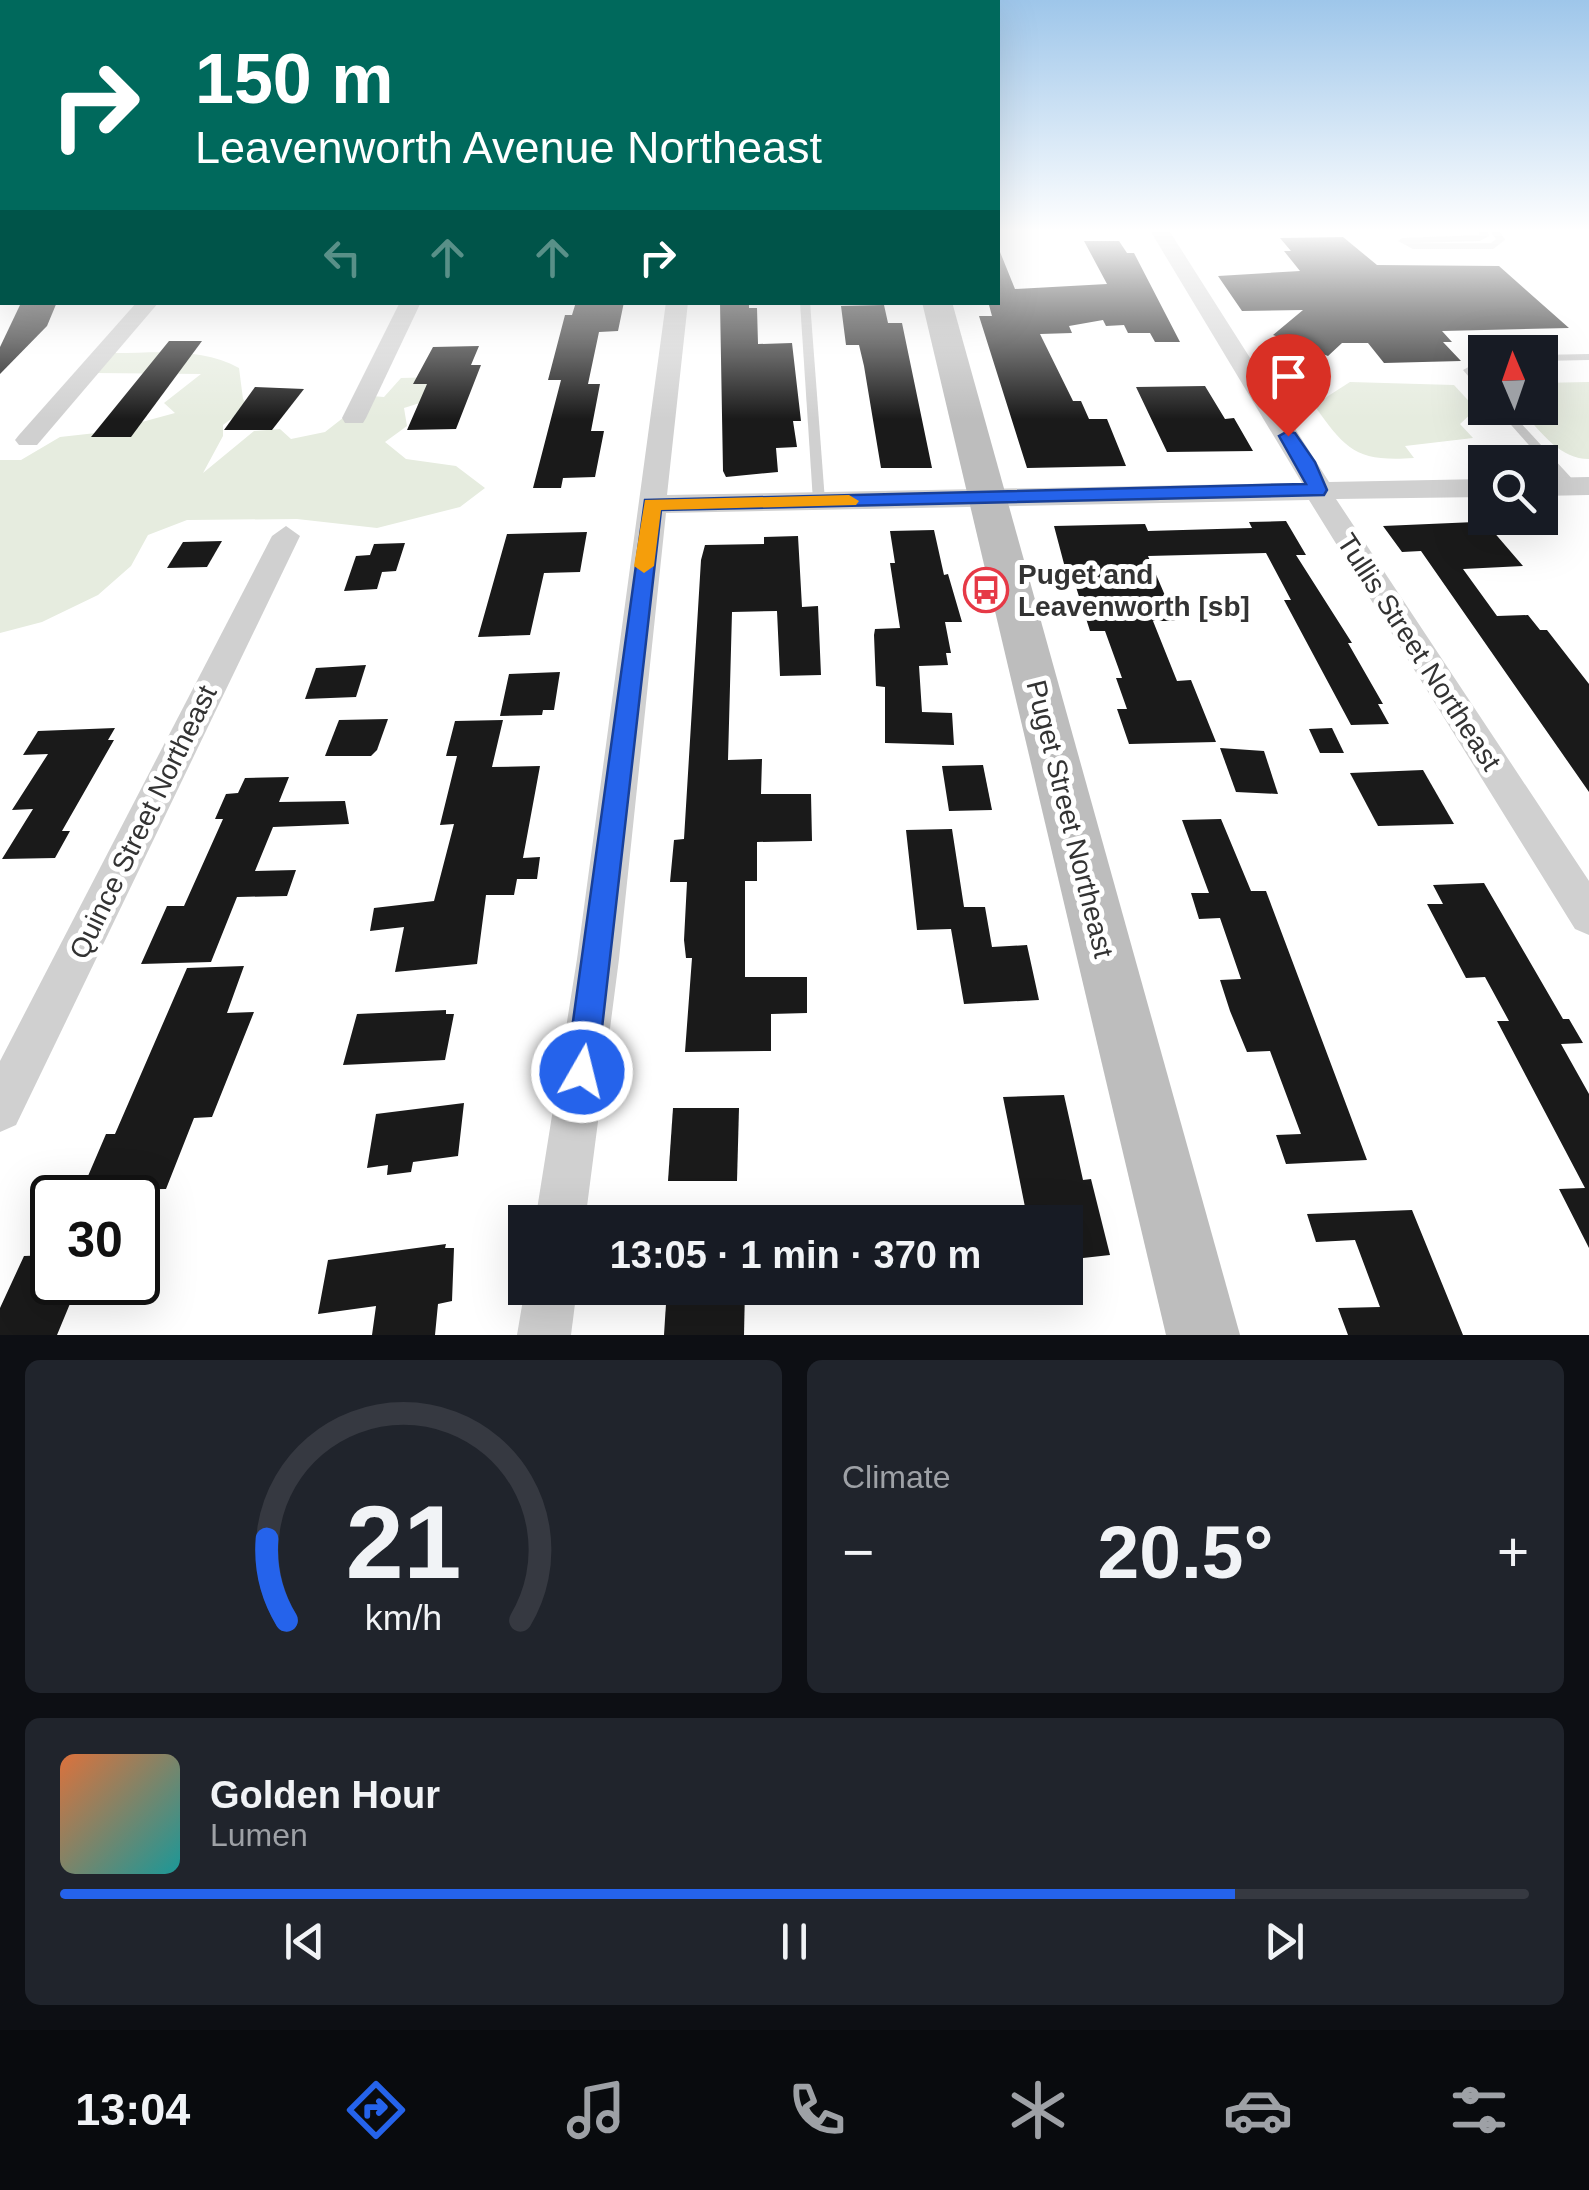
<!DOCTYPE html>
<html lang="en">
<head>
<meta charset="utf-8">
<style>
  :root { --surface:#171b24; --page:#20242c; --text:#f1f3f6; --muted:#9ea1a6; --line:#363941; --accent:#2563eb }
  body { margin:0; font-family:Arial,sans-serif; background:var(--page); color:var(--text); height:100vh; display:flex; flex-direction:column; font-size:38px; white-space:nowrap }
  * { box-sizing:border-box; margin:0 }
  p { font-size:32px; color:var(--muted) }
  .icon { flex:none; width:55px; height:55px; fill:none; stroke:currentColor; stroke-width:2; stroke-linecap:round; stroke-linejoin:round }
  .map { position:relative; height:1335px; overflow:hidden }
  .side { display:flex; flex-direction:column; gap:25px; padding:25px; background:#0d0f14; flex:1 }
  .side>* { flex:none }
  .banner { position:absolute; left:0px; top:0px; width:1000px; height:305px; box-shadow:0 10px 40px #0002; background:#00695c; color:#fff; overflow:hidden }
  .needle { width:65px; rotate:358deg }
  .controls { position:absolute; left:1468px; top:335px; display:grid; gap:20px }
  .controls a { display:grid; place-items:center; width:90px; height:90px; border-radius:0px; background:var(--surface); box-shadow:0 10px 40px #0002; font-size:50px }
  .speed { position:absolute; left:30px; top:1175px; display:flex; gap:20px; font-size:50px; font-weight:700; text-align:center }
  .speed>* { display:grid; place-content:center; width:130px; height:130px; border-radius:50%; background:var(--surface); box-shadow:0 10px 40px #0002; line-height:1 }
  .speed .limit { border:5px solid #111; border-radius:15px; background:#fff; color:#111 }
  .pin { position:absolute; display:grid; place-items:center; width:85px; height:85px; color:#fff; margin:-102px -42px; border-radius:50% 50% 50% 0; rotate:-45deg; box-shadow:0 0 10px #0007 }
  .pin .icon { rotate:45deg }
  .me { position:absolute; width:110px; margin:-55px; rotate:8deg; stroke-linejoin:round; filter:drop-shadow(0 0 8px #0008) }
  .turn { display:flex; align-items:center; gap:35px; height:210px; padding:0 30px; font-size:45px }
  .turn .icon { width:130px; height:130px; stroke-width:2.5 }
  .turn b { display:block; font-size:70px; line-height:85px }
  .lanes { display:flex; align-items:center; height:95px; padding:0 30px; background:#0003; justify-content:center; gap:50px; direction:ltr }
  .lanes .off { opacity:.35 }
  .big { font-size:75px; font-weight:700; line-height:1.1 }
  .side .card { flex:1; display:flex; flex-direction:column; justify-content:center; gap:15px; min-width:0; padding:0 35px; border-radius:15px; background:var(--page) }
  .side .dial { align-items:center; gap:0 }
  .dial svg { height:260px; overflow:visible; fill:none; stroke:var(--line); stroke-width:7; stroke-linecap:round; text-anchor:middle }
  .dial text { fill:var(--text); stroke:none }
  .song { display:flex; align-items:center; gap:30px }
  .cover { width:120px; height:120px; border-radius:15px; background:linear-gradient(135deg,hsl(20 70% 55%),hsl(180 70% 35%)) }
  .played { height:10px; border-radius:5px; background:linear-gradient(90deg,var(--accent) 80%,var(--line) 80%) }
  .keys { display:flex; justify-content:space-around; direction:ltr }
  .heat { display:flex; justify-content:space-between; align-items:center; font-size:55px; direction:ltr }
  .side .tiles { flex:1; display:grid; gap:25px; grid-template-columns:1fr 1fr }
  .card:last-child { grid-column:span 2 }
  .trip { position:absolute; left:508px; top:1205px; width:575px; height:100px; border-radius:0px; background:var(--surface); box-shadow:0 10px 40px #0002; font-weight:700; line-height:100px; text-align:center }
  .dock { display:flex; height:160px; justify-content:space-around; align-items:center; background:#090b0e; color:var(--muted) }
  .dock .icon { width:70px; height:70px }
  .dock .selected { color:var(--accent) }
  .dock b { font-size:45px; color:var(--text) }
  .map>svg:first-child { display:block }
  .green { fill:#e6ecdf }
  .building { fill:#1a1a1a }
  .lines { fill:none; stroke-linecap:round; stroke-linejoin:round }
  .lane { fill:#d0d0d0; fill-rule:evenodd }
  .street { fill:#d0d0d0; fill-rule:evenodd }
  .secondary { fill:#bdbdbd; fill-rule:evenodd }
  .route { fill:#2563eb; stroke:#184099; stroke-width:2.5 }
  .slow { fill:#f59e0b }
  .labels { text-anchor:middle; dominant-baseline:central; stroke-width:10; stroke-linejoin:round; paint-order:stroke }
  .poi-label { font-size:28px; font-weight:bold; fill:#333; stroke:#fff; text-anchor:start }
  .street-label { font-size:28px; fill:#333; stroke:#fff }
</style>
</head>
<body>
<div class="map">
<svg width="1589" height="1335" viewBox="0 0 1589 1335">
  <rect width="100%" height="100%" fill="#fff"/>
  <g class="green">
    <path d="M115 353C157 353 202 347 239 368L243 399 249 406 223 425V436L203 473 254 431 280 429 291 439 325 432 371 396 384 397 401 378 440 377 442 396 404 408 407 426 385 442 406 459 456 466 485 488 460 507 377 528 297 519 187 520 148 535 131 566 98 595 42 622 0 633V460H21L60 437 105 432 175 413 164 403 201 374 96 373Z"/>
    <path d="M1350 382 1454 385 1476 409 1460 424 1473 438 1405 446 1414 458C1356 462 1346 450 1314 405Z"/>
    <path d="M1589 382V459C1558 459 1539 429 1519 408H1540V383Z"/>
  </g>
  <g class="building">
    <polygon points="1343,237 1377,265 1499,266 1569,328 1442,331 1452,342 1443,342 1461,361 1384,363 1368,343 1342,343 1328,356 1273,335 1303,310 1242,311 1218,276 1300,271 1284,251 1291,251 1280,238"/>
    <polygon points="1084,241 1119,241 1127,253 1134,253 1180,342 1155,342 1150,333 1128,333 1124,325 1106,326 1103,320 1069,326 1072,333 1040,334 1073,401 1081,401 1089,419 1107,419 1126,466 1027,468 979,316 992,316 989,305 998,305 998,247 1015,289 1107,284"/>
    <polygon points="57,302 47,326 0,374 0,347 20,305"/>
    <polygon points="576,302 624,302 618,331 599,332 588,384 600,384 591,431 604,431 595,477 563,478 561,488 533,488 561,380 548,380 565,315 572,315"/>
    <polygon points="720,302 749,302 749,308 757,308 758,344 792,343 801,421 793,421 797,447 776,448 778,472 726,477 723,471"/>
    <polygon points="884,305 888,323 902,323 932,468 881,468 864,366 859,345 846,345 841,306"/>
    <polygon points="169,341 202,341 131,437 91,437"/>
    <polygon points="479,346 471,365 481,365 456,429 407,430 427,384 413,384 433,347"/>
    <polygon points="1205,386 1225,419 1234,418 1253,451 1167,452 1136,387"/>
    <polygon points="255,387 304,389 272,430 224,430"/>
    <polygon points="1286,521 1306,555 1296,555 1352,643 1348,643 1383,704 1378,704 1389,724 1351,725 1284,600 1291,600 1266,553 1148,556 1176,621 1153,621 1177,681 1191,680 1216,742 1129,744 1117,709 1127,709 1116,678 1122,678 1105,631 1090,631 1076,587 1068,579 1054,526 1145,524 1148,531 1252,528 1249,522"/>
    <polygon points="1475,522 1482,530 1492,530 1523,566 1463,569 1497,616 1528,615 1540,630 1547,630 1589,684 1589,792 1421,551 1402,552 1383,526"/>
    <polygon points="934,530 944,575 948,574 962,622 945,622 951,653 946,653 948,665 919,666 922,712 952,713 954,745 885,743 885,687 876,686 874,635 875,629 900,628 890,563 895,563 890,531"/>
    <polygon points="587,532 580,572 544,573 530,635 478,637 507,534"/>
    <polygon points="798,536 802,607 818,606 821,675 780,676 777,611 732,612 728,760 762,759 761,794 811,794 812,841 757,842 757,881 745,881 745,977 807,977 807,1013 771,1014 771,1051 685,1052 692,958 686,958 684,940 687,882 670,882 674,840 684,839 701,560 705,545 764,544 764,537"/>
    <polygon points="222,541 207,567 167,568 183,542"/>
    <polygon points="405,543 396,571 382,572 377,589 344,591 356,556 370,555 374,544"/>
    <polygon points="366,665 356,697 305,699 316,668"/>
    <polygon points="560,672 554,710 543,710 542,715 500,716 509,674"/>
    <polygon points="388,719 377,750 371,756 325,756 339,720"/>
    <polygon points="503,720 492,767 540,766 523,858 540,857 537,879 517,879 514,895 486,895 477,964 395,972 404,927 370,931 374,908 434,901 454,824 440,825 457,756 446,756 455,721"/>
    <polygon points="115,728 108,740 114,740 62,831 70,831 55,858 2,859 33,809 12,810 48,754 23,755 38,731"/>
    <polygon points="1332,728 1344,753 1320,753 1309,729"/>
    <polygon points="1220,748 1264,751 1278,794 1236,792"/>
    <polygon points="983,765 992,810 949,811 942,766"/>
    <polygon points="1423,770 1454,824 1378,826 1350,773"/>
    <polygon points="289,777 279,802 345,801 349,824 273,827 255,871 296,870 287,896 237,897 211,962 141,964 167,906 184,906 223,819 215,819 226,794 238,793 245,778"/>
    <polygon points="1221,819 1251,891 1266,891 1367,1160 1286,1164 1276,1135 1301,1134 1270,1051 1247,1052 1230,1011 1220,980 1241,979 1220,918 1199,919 1191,893 1209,893 1182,820"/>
    <polygon points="952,829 964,907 985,907 992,947 1027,945 1039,1000 964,1004 951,929 917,930 906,830"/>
    <polygon points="1484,883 1563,1019 1569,1019 1583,1043 1561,1044 1589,1094 1589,1248 1559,1189 1585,1188 1497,1021 1509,1021 1485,977 1466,978 1427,904 1443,904 1433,885"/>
    <polygon points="244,966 227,1013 254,1012 212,1117 194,1118 166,1189 82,1190 106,1134 115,1134 187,968"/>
    <polygon points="446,1010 446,1014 454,1014 445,1060 343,1065 357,1014"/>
    <polygon points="1064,1095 1083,1180 1091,1179 1110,1255 1065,1260 1065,1222 1028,1222 1003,1097"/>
    <polygon points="464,1103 458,1156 413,1162 411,1172 387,1175 388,1165 367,1168 376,1114"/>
    <polygon points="673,1108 739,1108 737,1181 668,1181"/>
    <polygon points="1412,1210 1463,1335 1348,1335 1338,1308 1380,1307 1355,1240 1316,1242 1307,1214"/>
    <polygon points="446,1244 445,1248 454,1248 452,1301 438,1304 435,1335 372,1335 376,1306 318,1314 328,1260"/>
    <polygon points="52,1255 52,1282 79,1282 57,1335 0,1335 0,1308 24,1256"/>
    <polygon points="667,1288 745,1288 744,1335 664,1335"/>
  </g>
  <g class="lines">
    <g class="lane">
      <polygon points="1479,232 1488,232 1489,236 1480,241 1414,243 1491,243 1496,239 1491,232 1500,232 1505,240 1493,249 1413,249 1398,241 1402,238 1479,235"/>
      <polygon points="800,302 810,302 825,501 819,505 813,501"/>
      <polygon points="1589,354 1589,360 1540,361 1540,355"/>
      <polygon points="1485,358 1485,365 1475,371 1485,382 1485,392 1481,391 1463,370"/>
      <polygon points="1496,408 1507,408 1576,483 1576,489 1568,489"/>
    </g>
    <g class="street">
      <polygon points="1151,232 1170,232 1329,482 1485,479 1485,497 1336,499 1589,881 1589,935 1575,929 1309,500 666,513 619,959 585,1222 535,1222 577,959 666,302 688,302 667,495 1302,483"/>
      <rect x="0" y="246" width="2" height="12"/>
      <polygon points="137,302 159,302 37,445 19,445 15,440 19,435"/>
      <polygon points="400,302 421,302 366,418 363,423 345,423 342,418"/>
      <polygon points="1589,477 1589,495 1540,496 1540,478"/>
      <polygon points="286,526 300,536 16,1125 0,1132 0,1061 272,536"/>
      <polygon points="525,1288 577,1288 571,1335 517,1335"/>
    </g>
    <g class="secondary">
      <polygon points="0,232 2,232 1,240 0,240"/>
      <polygon points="922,302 952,302 1240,1335 1166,1335"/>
    </g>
  </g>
  <linearGradient id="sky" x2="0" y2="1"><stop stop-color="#9ec6ea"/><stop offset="0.55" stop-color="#fff"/><stop offset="1" stop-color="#fff" stop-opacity="0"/></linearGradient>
  <rect width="1589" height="419" fill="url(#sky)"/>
  <polygon class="route" points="1288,431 1295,433 1315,462 1327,490 1324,495 661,510 597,1072 593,1083 582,1088 571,1083 566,1072 645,500 1306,484 1279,436"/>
  <polygon class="slow" points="849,495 859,501 856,505 661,510 654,566 644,573 634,566 645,500"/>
  <defs>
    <symbol id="bus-ring" viewBox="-11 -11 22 22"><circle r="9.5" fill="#fff" stroke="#e63946" stroke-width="1.5"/><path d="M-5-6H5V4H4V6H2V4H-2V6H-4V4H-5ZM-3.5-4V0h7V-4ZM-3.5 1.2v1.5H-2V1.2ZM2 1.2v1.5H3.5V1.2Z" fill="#e63946"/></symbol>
  </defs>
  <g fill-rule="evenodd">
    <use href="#bus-ring" x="961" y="565" width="50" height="50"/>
  </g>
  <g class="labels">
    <g class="poi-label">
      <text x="1018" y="574">Puget and<tspan x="1018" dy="32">Leavenworth [sb]</tspan></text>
    </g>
    <g class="street-label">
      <text transform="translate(1419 652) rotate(57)">Tullis Street Northeast</text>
      <text transform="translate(1070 819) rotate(76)">Puget Street Northeast</text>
      <text transform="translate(143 822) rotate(-64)">Quince Street Northeast</text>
    </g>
  </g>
</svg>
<div class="controls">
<a><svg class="needle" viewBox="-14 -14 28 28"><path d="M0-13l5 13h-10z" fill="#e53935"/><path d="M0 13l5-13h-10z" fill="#9ea1a6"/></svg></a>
<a><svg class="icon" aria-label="search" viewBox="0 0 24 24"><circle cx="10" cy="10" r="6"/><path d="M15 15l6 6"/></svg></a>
</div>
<div class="speed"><div class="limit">30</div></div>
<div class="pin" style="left:1288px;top:436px;background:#d93025"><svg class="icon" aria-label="arrive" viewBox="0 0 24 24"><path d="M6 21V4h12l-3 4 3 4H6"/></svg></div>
<svg class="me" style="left:582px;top:1072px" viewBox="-20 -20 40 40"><circle r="17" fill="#2563eb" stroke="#fff" stroke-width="3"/><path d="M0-11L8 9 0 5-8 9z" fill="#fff"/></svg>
<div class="trip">13:05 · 1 min · 370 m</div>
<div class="banner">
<div class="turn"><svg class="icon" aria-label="right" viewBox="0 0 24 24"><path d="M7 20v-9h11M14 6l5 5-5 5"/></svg><div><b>150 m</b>Leavenworth Avenue Northeast</div></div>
<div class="lanes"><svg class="icon off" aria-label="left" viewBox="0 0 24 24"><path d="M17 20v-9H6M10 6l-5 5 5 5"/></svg><svg class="icon off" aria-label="ahead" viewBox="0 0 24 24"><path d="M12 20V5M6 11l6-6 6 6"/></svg><svg class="icon off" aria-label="ahead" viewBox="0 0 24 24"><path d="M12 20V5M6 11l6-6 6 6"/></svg><svg class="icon" aria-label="right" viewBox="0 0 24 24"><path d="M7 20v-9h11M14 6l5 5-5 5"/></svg></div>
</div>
</div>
<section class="side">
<div class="tiles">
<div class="card dial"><svg viewBox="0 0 100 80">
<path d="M14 69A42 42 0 1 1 86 69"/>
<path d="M14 69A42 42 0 0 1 8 44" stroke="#2563eb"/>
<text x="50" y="56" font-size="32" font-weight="700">21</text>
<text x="50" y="72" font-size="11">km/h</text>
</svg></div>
<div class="card"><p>Climate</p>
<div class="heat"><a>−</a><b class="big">20.5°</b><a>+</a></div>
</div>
<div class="card">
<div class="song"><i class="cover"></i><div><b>Golden Hour</b><p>Lumen</p></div></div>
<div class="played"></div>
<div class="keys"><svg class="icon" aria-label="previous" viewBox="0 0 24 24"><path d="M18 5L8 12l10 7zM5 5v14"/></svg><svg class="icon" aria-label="pause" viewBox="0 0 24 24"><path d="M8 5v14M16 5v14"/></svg><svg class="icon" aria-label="next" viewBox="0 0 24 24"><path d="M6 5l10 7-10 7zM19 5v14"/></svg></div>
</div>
</div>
</section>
<nav class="dock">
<b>13:04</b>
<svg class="icon selected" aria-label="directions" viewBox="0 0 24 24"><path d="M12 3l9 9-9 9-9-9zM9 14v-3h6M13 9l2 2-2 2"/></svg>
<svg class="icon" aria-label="music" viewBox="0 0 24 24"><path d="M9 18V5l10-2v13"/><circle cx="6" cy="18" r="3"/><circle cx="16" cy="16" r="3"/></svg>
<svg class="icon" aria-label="phone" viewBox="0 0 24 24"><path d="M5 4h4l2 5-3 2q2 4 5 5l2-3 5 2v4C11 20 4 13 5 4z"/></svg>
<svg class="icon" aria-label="climate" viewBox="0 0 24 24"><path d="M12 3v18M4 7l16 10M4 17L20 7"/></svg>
<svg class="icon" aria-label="car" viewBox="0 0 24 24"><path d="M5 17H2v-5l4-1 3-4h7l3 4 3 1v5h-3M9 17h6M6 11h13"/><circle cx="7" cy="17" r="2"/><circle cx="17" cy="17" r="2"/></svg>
<svg class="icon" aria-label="filters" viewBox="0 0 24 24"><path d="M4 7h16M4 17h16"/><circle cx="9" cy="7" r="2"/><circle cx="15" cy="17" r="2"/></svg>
</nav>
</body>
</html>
